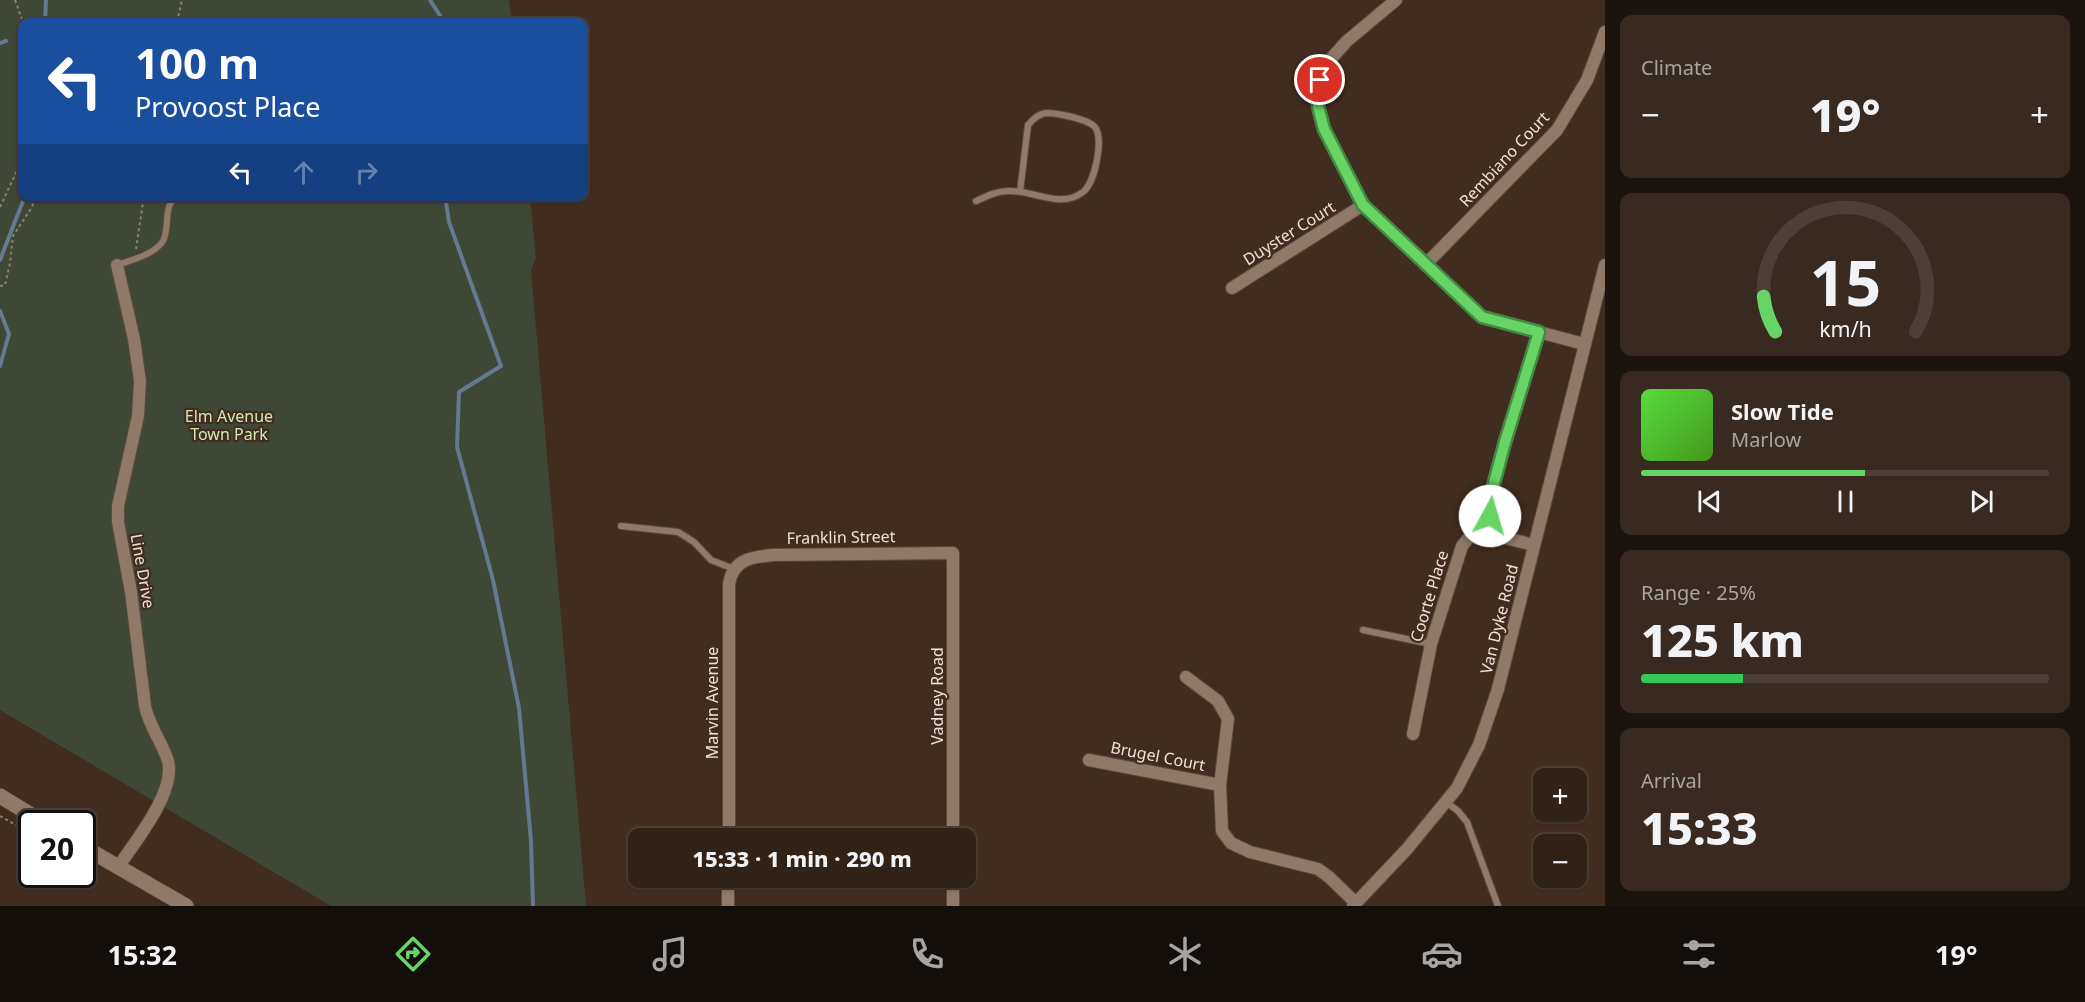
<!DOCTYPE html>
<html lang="en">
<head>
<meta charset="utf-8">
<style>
  :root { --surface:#312218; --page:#392a21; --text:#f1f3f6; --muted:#a8a4a2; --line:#4c3f37; --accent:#67d466 }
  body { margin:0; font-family:"Noto Sans",sans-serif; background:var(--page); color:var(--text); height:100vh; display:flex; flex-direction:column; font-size:22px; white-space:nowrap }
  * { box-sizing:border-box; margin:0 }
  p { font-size:20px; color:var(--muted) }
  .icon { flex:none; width:33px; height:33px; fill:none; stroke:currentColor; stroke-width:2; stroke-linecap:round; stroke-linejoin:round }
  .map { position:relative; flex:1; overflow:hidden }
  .sheet { display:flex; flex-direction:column; gap:15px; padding:15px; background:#1b130d; width:480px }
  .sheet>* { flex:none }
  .top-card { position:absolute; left:18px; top:18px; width:570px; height:183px; border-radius:12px; box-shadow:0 2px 4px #0004,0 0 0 2px var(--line); background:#1a4fa0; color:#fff; overflow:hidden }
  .fabs { position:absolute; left:1533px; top:768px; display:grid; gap:12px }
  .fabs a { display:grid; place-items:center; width:54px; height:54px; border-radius:12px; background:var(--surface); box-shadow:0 2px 4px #0004,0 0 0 2px var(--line); font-size:30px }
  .speed { position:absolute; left:18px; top:810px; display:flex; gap:12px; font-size:30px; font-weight:700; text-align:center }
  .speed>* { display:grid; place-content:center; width:78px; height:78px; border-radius:50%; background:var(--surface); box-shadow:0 2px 4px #0004,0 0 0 2px var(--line); line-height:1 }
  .speed .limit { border:3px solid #111; border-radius:9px; background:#fff; color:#111 }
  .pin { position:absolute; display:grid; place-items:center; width:51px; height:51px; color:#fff; margin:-26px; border:3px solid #fff; border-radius:50%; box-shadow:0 2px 6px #0007 }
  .me { position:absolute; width:66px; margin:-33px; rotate:6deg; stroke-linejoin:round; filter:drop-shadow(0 0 4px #0008) }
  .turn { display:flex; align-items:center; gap:21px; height:126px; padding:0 18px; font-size:27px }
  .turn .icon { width:78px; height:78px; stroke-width:2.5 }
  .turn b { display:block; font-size:42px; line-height:51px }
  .lanes { display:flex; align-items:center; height:57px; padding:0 18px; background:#0003; justify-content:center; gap:30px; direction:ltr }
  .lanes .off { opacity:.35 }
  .big { font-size:45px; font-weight:800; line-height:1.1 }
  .sheet .tile { flex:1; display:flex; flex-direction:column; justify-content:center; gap:9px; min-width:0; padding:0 21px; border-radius:12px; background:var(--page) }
  .sheet .dial { align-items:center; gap:0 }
  .dial svg { height:156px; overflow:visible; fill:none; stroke:var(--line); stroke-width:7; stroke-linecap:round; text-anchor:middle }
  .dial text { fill:var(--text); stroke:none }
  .song { display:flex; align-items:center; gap:18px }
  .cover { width:72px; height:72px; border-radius:9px; background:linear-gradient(135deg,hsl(110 70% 55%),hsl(100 70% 35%)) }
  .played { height:6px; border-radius:3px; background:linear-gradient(90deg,var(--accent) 55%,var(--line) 55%) }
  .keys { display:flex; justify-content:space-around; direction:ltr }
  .heat { display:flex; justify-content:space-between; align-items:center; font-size:33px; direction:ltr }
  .charge { height:9px; border-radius:4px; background:linear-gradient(90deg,#34c759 25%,var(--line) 0) }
  .trip { position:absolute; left:628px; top:828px; width:348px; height:60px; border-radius:12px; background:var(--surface); box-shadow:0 2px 4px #0004,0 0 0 2px var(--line); font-weight:800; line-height:60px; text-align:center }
  .dock { display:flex; height:96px; justify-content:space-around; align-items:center; background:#140e0a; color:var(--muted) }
  .dock .icon { width:42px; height:42px }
  .dock .current { color:var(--accent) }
  .dock b { font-size:27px; color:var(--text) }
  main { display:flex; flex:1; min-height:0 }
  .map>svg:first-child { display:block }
  .green { fill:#3f4737 }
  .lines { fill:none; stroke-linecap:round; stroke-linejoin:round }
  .stream { stroke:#657990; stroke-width:4 }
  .service-casing { stroke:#5b4a3e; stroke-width:8 }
  .minor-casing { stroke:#5b4a3e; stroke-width:14 }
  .tertiary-casing { stroke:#5b4a3e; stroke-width:16 }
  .path { stroke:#8e7d72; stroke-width:2; stroke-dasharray:3 3; stroke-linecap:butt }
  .service { stroke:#8f7969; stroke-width:6 }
  .minor { stroke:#8f7969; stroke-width:12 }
  .tertiary { stroke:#8f7969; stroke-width:15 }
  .route-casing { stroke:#438a42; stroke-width:15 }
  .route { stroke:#67d466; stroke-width:10 }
  .labels { text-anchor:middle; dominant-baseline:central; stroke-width:4.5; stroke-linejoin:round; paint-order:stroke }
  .street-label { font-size:16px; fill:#eee1d9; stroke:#412d20 }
  .park-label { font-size:16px; fill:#d1e9b5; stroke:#412d20 }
</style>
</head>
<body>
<main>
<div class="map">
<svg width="1605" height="906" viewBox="0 0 1605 906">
  <rect width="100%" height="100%" fill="#412d20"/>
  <polygon class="green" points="0,0 509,0 512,22 22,22 22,196 530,197 536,258 531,270 586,906 331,906 0,710"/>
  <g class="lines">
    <g class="stream">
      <polyline points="430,0 444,22"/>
      <polyline points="45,22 46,0"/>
      <polyline points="0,43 6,41"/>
      <polyline points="445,196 449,222 501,366 459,392 457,447 493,580 519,708 531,841 533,906"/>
      <polyline points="0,260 25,196"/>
      <polyline points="0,311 9,334 0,366"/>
    </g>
    <defs>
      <g id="service">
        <path d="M976 201C987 196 999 190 1011 191 1035 191 1061 209 1083 192 1095 183 1104 139 1095 127 1088 119 1057 113 1046 113 1038 114 1033 119 1028 125L1020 192"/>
        <path d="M117 265C131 260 154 255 163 241 171 227 161 201 180 196"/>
        <polyline points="621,526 678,532 694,542 711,560 734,569"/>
        <polyline points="1489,534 1490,498 1505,442 1539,332"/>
        <polyline points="1363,630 1431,644"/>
        <polyline points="1446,802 1458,811 1467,822 1498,906"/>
      </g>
      <g id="minor">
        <polyline points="1396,0 1347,41 1329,61 1320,80 1318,106 1324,129 1363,205 1482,317 1584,344"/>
        <path d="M117 265 134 339 140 381 138 416 118 506V522L131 592 145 706C149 726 162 742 168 761 176 792 135 842 118 867"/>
        <polyline points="1425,265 1557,130 1587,80 1605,32"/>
        <polyline points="1232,288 1363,205"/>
        <polyline points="1186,677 1218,701 1228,719 1220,785 1222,831 1231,843 1250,852 1318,869 1329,877 1356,903"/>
        <polyline points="1413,734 1431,644 1462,546 1472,534 1489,534 1534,545"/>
        <polyline points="1089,760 1220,785"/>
        <path d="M729 838V584C733 559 752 557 773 555L953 553V838"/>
        <polyline points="953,878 953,906"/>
        <polyline points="728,906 728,878"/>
        <polyline points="1353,906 1407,849 1457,788 1479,745 1498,689 1605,265"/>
      </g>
      <g id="tertiary">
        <polyline points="0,796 46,824"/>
        <polyline points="82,846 186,906"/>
      </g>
    </defs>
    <use href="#service" class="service-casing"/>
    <use href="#minor" class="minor-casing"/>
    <use href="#tertiary" class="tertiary-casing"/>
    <g class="path">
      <polyline points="15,0 23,22"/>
      <polyline points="177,22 182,0"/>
      <polyline points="0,207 22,160"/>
      <polyline points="136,249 144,196"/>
      <polyline points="0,286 5,285 10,263 13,236 32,207 36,196"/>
      <polyline points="0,816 32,834"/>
    </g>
    <use href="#service" class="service"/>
    <use href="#minor" class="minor"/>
    <use href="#tertiary" class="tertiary"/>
  </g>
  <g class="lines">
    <defs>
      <polyline id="route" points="1320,80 1318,106 1324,129 1363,205 1482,317 1539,332 1505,442 1490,498 1490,516"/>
    </defs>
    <use href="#route" class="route-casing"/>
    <use href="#route" class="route"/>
  </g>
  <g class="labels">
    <g class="street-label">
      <text transform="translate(1504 159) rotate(-47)">Rembiano Court</text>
      <text transform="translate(1289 233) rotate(-32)">Duyster Court</text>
      <text transform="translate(841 537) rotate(-1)">Franklin Street</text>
      <text transform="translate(143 571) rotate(80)">Line Drive</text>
      <text transform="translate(1429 596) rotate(-73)">Coorte Place</text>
      <text transform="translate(1499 619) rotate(-76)">Van Dyke Road</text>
      <text transform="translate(937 696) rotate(-90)">Vadney Road</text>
      <text transform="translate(712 703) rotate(-90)">Marvin Avenue</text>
      <text transform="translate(1158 756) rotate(11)">Brugel Court</text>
    </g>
    <g class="park-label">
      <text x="229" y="416">Elm Avenue<tspan x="229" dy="18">Town Park</tspan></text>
    </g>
  </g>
</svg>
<div class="fabs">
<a>+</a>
<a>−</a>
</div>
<div class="speed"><div class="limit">20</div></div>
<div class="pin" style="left:1320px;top:80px;background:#d93025"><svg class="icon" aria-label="arrive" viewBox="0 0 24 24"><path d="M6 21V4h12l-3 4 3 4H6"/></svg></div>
<svg class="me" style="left:1490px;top:516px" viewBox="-20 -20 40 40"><circle r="19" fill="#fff"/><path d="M0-13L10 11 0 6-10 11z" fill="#67d466"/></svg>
<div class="trip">15:33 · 1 min · 290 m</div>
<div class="top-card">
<div class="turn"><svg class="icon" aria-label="left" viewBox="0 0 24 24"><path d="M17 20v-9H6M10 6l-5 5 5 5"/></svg><div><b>100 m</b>Provoost Place</div></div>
<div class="lanes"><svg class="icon" aria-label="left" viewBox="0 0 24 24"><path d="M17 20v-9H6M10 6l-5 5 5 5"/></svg><svg class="icon off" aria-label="ahead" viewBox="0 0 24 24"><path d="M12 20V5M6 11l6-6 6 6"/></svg><svg class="icon off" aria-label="right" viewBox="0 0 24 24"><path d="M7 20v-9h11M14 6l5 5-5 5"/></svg></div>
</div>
</div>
<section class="sheet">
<div class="tile"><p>Climate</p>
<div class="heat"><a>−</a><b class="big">19°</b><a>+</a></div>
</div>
<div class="tile dial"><svg viewBox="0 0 100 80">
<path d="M14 69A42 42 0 1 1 86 69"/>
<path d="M14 69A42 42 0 0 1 8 51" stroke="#67d466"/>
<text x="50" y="56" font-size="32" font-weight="700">15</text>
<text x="50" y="72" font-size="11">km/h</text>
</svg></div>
<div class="tile">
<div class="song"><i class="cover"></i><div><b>Slow Tide</b><p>Marlow</p></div></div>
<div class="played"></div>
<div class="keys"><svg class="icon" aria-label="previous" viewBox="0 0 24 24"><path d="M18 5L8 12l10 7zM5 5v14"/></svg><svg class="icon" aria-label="pause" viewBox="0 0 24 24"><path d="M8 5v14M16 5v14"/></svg><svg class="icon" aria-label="next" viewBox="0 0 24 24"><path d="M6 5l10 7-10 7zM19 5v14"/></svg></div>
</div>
<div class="tile"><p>Range · 25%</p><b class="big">125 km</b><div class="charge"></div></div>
<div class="tile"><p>Arrival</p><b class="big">15:33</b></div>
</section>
</main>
<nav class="dock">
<b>15:32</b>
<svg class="icon current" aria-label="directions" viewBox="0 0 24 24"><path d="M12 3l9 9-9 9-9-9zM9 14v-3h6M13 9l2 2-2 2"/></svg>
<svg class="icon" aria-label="music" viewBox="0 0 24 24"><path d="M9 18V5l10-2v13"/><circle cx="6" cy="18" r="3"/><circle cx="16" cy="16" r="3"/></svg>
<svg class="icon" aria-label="phone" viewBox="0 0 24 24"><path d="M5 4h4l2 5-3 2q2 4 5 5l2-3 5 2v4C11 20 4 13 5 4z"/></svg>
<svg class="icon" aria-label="climate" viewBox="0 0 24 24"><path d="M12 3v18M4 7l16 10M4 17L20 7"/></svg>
<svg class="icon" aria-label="car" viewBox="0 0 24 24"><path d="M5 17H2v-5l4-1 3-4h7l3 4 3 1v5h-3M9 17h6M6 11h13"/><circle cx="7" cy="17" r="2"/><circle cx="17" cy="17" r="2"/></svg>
<svg class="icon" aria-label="filters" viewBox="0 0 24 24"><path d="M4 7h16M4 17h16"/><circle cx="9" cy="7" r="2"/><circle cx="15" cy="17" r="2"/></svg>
<b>19°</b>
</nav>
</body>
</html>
